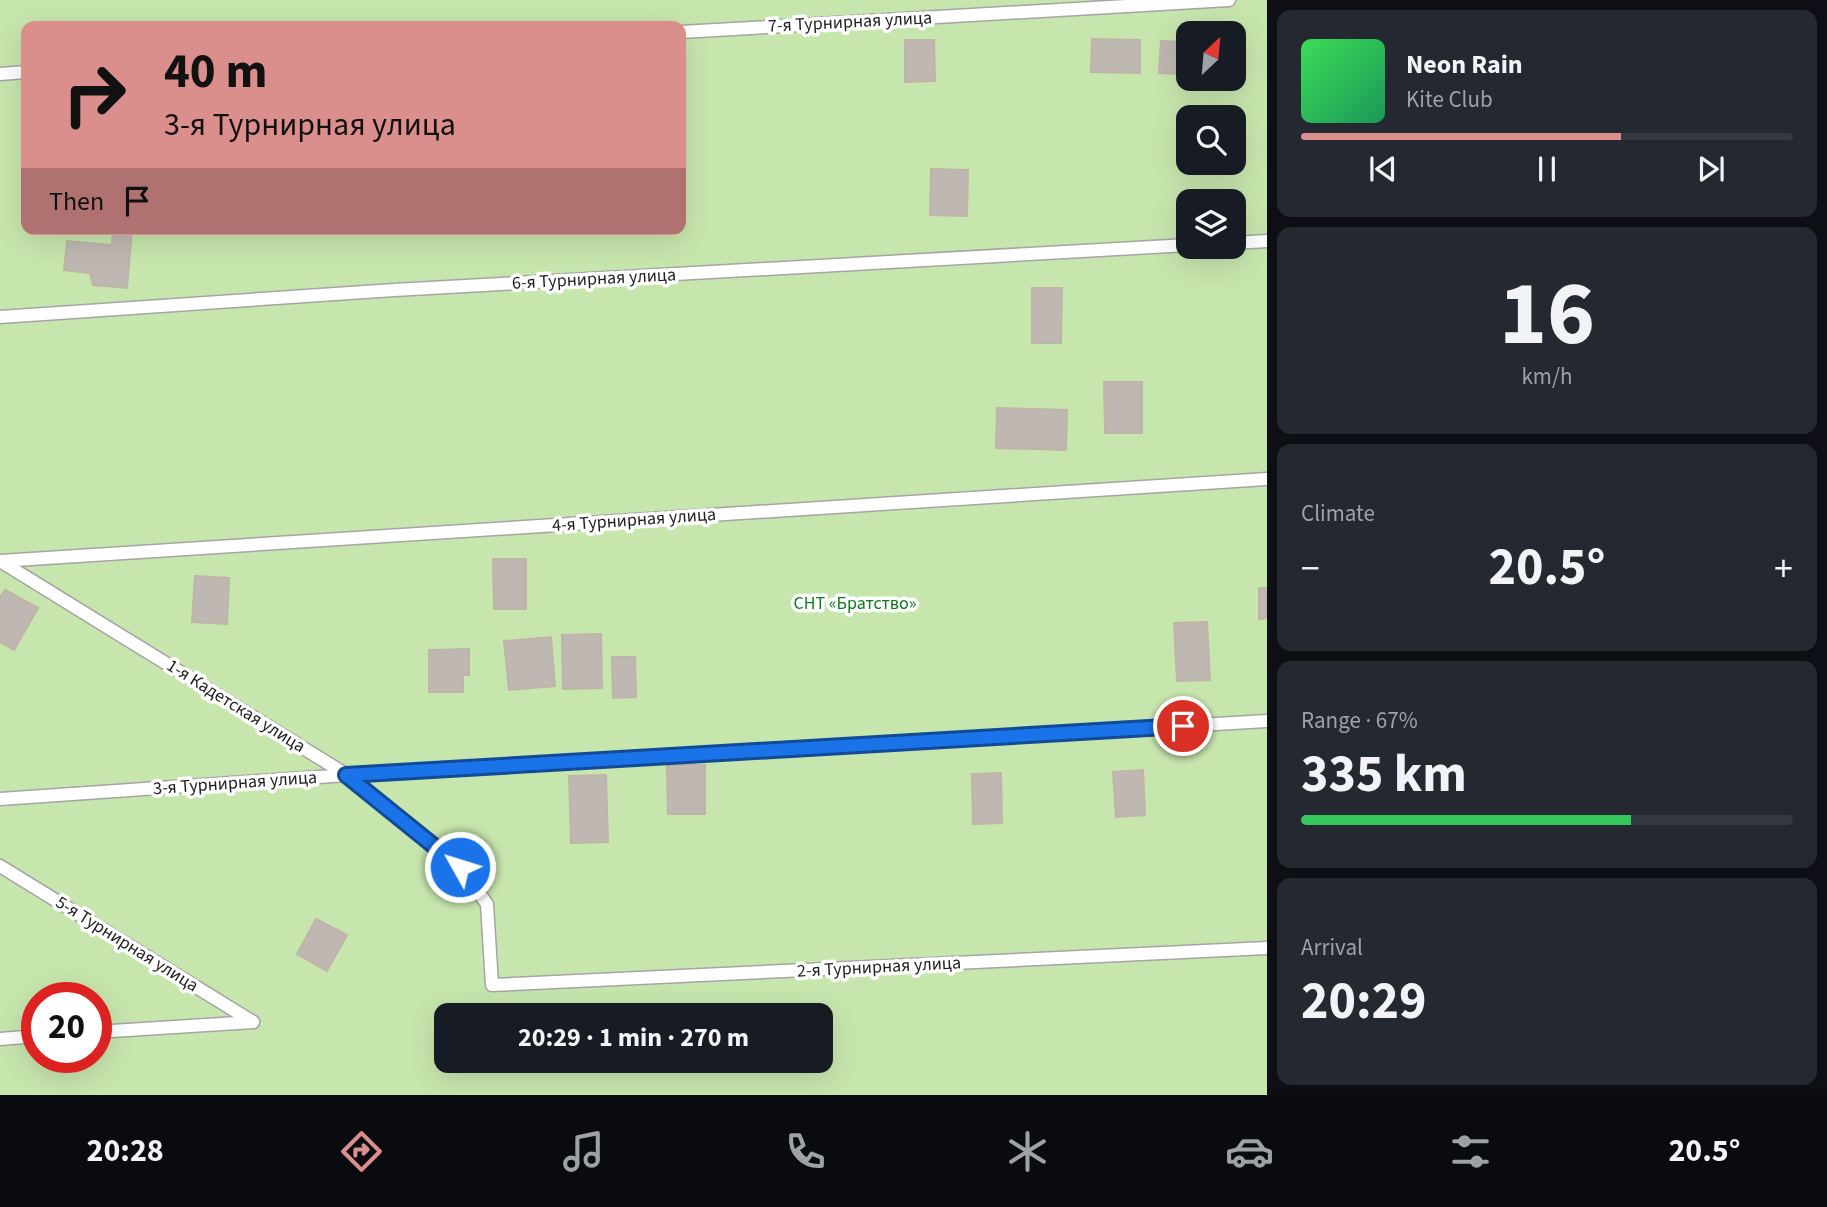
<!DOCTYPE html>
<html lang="en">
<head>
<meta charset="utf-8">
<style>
  :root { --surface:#171b24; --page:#242831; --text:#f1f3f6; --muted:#9ea1a6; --line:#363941; --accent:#db8f8d }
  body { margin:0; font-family:"Source Sans 3",sans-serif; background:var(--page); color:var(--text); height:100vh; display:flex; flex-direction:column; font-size:26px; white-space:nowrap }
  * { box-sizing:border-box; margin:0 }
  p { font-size:23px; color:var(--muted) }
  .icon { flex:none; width:38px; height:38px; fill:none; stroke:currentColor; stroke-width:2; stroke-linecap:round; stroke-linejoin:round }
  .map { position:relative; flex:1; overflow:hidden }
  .side { display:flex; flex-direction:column; gap:10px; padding:10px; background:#0d0f14; width:560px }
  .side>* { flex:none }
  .top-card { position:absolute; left:21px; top:21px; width:665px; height:214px; border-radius:14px; box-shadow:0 7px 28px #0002; background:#db8f8d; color:#111; overflow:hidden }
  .needle { width:46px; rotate:26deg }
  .tools { position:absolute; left:1176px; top:21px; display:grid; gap:14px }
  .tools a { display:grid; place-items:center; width:70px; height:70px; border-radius:14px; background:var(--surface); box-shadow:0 7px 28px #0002; font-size:35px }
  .speed { position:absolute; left:21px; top:982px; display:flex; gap:14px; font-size:35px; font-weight:700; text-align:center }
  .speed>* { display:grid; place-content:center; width:91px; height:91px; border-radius:50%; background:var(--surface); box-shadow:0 7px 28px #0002; line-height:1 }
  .speed .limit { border:10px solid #d22; background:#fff; color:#111 }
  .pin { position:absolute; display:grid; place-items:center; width:60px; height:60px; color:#fff; margin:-30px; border:4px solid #fff; border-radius:50%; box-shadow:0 2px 7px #0007 }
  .me { position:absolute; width:77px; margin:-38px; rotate:309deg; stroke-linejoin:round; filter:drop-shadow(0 0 5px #0008) }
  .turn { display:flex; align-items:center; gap:24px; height:147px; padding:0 28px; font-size:32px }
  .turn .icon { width:91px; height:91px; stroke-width:2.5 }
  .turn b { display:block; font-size:49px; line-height:60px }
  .then { display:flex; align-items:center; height:66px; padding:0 28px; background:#0003; gap:14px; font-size:26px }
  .big { font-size:52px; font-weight:700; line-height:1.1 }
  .side .widget { flex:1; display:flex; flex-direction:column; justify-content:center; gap:10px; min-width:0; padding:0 24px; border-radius:14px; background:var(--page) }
  .side .dial { align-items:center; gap:0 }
  .dial b { font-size:91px; line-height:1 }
  .song { display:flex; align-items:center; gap:21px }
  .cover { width:84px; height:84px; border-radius:10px; background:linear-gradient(135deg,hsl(130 70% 55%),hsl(150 70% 35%)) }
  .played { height:7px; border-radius:4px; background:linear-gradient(90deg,var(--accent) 65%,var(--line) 65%) }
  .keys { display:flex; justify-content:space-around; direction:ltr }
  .heat { display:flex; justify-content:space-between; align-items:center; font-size:38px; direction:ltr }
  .charge { height:10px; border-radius:5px; background:linear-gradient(90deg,#34c759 67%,var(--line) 0) }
  .trip { position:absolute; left:434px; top:1003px; width:399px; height:70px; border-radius:14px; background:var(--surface); box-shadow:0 7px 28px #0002; font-weight:700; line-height:70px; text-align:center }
  .dock { display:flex; height:112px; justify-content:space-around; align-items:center; background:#090b0e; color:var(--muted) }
  .dock .icon { width:49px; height:49px }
  .dock .on { color:var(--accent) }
  .dock b { font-size:32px; color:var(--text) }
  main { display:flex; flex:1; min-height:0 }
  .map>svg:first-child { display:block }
  .grass { fill:#c7e6ae; fill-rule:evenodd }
  .building { fill:#bfb8b2; stroke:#c0b4a8; stroke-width:2 }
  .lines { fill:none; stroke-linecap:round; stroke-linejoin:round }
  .service-casing { stroke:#a5a5a5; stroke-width:15 }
  .service { stroke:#fff; stroke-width:12 }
  .route-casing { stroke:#114b97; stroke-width:18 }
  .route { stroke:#1a73e8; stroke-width:12 }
  .labels { text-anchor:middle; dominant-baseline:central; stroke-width:7; stroke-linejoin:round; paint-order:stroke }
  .street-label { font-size:18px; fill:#1e1e1e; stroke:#fff }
  .park-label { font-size:18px; fill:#12771f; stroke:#fff }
</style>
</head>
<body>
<main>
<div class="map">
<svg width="1267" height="1095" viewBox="0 0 1267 1095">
  <rect width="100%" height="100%" fill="#efece5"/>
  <path class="grass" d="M0 0H1267V1095H0ZM26 26H681V229H26ZM1188 33H1234V79H1188ZM1188 117H1234V163H1188ZM1188 201H1234V247H1188ZM37 998H96V1057H37ZM446 1015H821V1060H446Z"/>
  <g class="building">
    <polygon points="1092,39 1140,40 1140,73 1091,72"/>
    <polygon points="905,40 934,40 935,81 905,82"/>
    <polygon points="1161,41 1188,42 1188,74 1159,73"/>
    <polygon points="931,169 968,170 967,216 930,215"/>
    <polygon points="113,229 132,229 127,288 93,285 90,273 64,270 67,241 112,245"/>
    <polygon points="1032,288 1062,288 1061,343 1032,343"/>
    <polygon points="1104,382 1142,382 1142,433 1105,433"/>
    <polygon points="997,408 1067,410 1066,450 996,448"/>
    <polygon points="493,559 526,559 526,609 494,609"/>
    <polygon points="195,576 229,578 227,624 192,622"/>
    <polygon points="1259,588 1267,588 1267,618 1259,619"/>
    <polygon points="5,590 38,608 14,650 0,642 0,597"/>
    <polygon points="1207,622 1210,680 1177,681 1174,623"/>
    <polygon points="601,634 602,688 563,689 562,635"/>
    <polygon points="551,637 555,686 509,690 504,641"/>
    <polygon points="469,649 469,675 463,675 463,692 429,692 429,650"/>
    <polygon points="612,657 635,657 636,697 613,698"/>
    <polygon points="667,765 705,765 705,814 668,814"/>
    <polygon points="1143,770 1145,815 1116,817 1113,772"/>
    <polygon points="1001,773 1002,823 973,824 972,774"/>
    <polygon points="606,775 608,842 571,843 569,776"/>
    <polygon points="316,919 347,935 327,971 297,954"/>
  </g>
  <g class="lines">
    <defs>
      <g id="service">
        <polyline points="681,32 1229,0"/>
        <polyline points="0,74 26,72"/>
        <polyline points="1234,243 1267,241"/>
        <polyline points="0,317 394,290 1188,245"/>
        <polyline points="0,561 347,775 460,867 487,904 492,985 1267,948"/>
        <polyline points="0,561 1267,479"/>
        <polyline points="0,799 347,775 1267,721"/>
        <polyline points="0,866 253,1022"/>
        <polyline points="96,1032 253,1022"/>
        <polyline points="0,1039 37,1036"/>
      </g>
    </defs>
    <use href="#service" class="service-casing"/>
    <use href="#service" class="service"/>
  </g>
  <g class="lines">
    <defs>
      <polyline id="route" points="460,867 346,775 1183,726"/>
    </defs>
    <use href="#route" class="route-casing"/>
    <use href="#route" class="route"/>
  </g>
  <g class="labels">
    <g class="street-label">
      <text transform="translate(850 22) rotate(-3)">7-я Турнирная улица</text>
      <text transform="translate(594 279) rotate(-3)">6-я Турнирная улица</text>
      <text transform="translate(634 520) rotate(-4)">4-я Турнирная улица</text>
      <text transform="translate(236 706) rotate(32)">1-я Кадетская улица</text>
      <text transform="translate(235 783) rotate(-4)">3-я Турнирная улица</text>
      <text transform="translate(127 944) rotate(32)">5-я Турнирная улица</text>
      <text transform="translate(879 967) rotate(-3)">2-я Турнирная улица</text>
    </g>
    <g class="park-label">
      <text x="855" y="603">СНТ «Братство»</text>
    </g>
  </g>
</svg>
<div class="tools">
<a><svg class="needle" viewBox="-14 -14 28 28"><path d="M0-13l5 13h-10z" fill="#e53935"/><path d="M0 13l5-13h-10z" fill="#9ea1a6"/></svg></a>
<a><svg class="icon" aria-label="search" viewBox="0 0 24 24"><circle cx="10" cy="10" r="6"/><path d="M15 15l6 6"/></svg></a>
<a><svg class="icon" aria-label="layers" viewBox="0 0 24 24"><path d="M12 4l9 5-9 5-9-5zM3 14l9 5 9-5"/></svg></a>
</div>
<div class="speed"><div class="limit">20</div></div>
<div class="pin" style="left:1183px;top:726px;background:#d93025"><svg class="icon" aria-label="arrive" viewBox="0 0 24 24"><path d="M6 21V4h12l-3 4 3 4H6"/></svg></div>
<svg class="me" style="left:460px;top:867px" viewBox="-20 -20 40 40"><circle r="17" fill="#1a73e8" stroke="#fff" stroke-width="3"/><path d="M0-11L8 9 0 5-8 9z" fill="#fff"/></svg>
<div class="trip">20:29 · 1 min · 270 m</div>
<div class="top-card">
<div class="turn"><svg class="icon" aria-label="right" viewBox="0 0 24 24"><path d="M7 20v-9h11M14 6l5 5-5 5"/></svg><div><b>40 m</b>3-я Турнирная улица</div></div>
<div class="then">Then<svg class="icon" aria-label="arrive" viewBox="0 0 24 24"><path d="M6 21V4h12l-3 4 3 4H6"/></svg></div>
</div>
</div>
<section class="side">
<div class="widget">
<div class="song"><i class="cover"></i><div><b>Neon Rain</b><p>Kite Club</p></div></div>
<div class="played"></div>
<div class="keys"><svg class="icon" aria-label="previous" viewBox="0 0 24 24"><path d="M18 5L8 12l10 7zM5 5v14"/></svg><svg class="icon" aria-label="pause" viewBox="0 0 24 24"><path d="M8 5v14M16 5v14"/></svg><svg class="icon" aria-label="next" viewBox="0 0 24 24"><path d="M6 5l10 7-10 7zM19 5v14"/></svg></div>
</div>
<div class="widget dial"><b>16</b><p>km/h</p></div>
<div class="widget"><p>Climate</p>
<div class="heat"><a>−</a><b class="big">20.5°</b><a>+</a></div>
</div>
<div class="widget"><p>Range · 67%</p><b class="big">335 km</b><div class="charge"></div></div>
<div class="widget"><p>Arrival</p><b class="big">20:29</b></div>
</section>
</main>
<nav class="dock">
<b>20:28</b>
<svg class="icon on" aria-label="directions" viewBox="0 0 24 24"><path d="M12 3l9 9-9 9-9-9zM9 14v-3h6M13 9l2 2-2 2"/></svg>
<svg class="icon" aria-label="music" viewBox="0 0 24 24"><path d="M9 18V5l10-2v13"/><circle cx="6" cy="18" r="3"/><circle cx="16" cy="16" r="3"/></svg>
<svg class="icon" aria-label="phone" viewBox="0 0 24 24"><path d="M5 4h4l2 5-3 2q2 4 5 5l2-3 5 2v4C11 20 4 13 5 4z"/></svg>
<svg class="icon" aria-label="climate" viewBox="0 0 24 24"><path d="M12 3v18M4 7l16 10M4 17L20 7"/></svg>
<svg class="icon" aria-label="car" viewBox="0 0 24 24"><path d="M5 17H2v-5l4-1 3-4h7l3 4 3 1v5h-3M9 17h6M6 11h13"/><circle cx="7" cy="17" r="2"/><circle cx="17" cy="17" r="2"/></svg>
<svg class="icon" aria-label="filters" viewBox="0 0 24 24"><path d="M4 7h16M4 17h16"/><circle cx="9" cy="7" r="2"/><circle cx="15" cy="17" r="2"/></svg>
<b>20.5°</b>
</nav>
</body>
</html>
